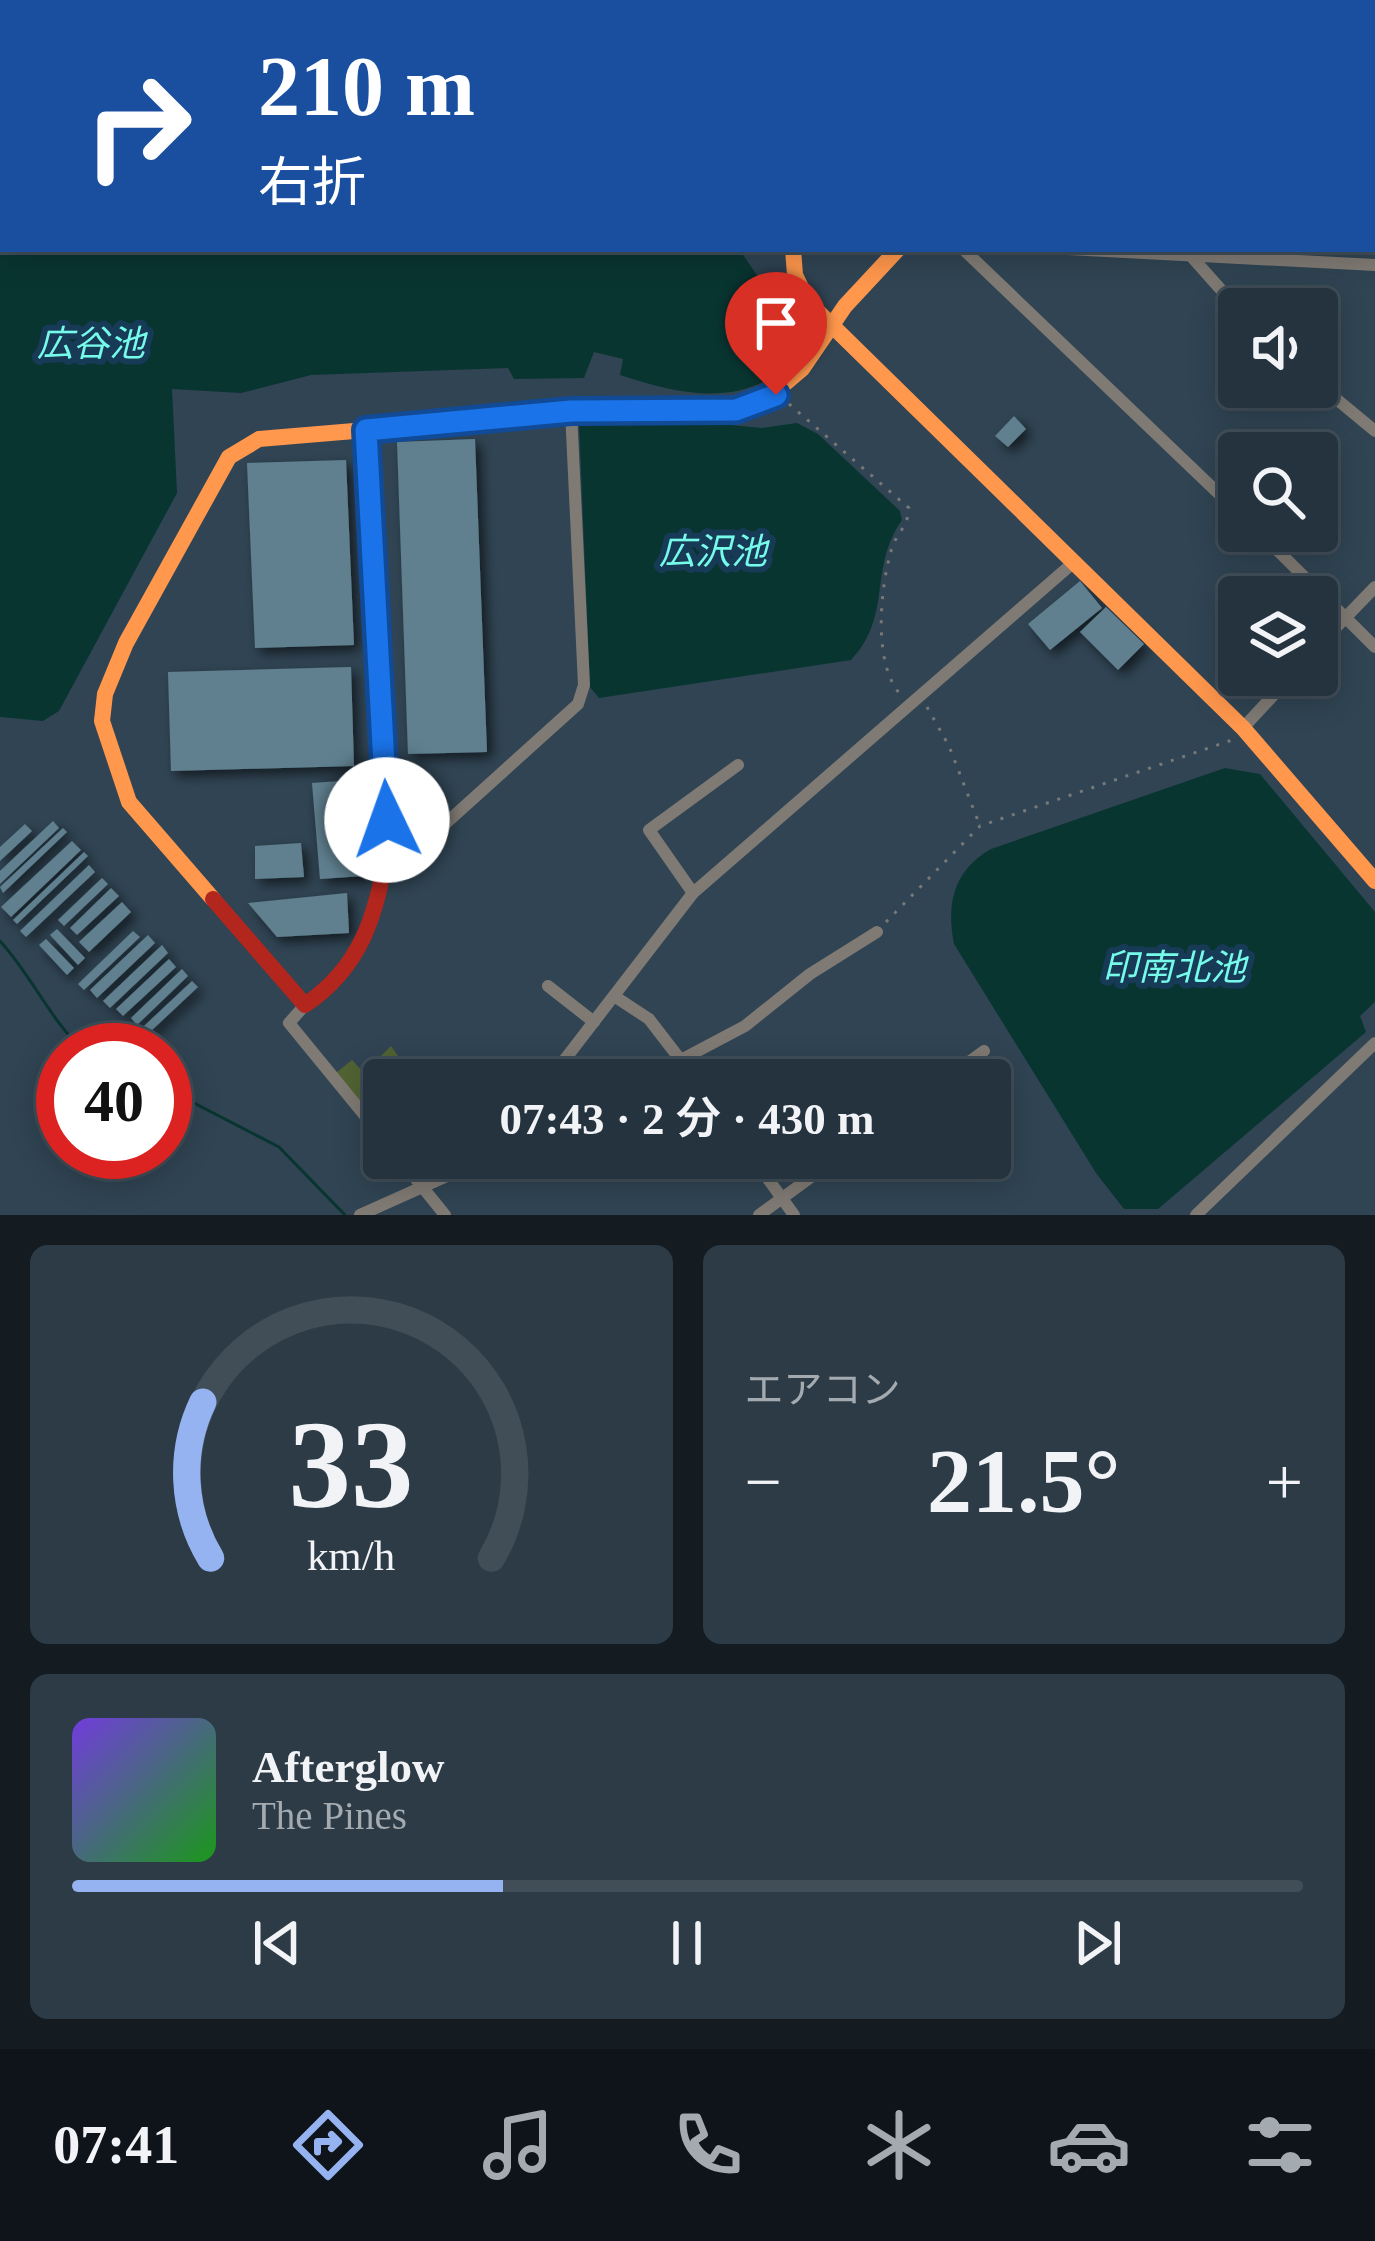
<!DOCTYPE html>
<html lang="ja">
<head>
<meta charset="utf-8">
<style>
  :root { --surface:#24333e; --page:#2c3b45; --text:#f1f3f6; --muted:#a3aab0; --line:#414e58; --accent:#95b2f1 }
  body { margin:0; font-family:"Times New Roman","Noto Sans JP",serif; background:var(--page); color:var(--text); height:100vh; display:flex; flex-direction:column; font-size:45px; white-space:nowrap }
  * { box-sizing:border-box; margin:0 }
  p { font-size:39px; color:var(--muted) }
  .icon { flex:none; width:66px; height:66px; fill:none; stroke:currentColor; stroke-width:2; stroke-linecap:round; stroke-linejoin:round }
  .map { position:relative; height:1215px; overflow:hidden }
  .sheet { display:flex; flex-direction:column; gap:30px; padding:30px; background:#141c22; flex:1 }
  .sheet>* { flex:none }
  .banner { position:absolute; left:0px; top:0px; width:1377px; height:252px; box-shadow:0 6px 30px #0003,0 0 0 3px var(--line); background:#1a4fa0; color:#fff; overflow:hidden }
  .fabs { position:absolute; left:1218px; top:288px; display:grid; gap:24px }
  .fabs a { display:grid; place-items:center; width:120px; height:120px; border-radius:12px; background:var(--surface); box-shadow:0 6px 30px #0003,0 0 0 3px var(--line); font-size:60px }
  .speed { position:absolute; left:36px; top:1023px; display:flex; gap:24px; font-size:60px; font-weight:700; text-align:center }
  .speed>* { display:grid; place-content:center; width:156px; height:156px; border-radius:50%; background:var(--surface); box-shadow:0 6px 30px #0003,0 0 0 3px var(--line); line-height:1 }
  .speed .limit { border:18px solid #d22; background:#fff; color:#111 }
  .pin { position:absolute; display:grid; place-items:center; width:102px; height:102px; color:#fff; margin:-123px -51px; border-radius:50% 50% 50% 0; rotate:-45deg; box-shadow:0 0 12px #0007 }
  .pin .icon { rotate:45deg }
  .me { position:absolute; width:132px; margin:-66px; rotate:357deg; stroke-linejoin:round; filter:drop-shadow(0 0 9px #0008) }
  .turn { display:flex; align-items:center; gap:42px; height:252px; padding:0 60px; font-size:54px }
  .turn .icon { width:156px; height:156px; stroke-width:2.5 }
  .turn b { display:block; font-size:84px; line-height:102px }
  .big { font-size:90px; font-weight:600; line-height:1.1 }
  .sheet .tile { flex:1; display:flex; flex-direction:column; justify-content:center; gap:18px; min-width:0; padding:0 42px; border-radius:18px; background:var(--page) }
  .sheet .dial { align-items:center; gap:0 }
  .dial svg { height:312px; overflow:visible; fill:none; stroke:var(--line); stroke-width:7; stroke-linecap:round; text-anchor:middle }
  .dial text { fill:var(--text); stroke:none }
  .song { display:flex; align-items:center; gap:36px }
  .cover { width:144px; height:144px; border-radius:18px; background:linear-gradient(135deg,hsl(260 70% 55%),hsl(120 70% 35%)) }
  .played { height:12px; border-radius:6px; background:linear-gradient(90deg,var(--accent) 35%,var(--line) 35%) }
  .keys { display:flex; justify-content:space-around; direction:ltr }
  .heat { display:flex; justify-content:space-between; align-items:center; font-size:66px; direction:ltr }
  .sheet .tiles { flex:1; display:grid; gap:30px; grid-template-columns:1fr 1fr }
  .tile:last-child { grid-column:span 2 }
  .trip { position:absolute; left:363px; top:1059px; width:648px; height:120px; border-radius:12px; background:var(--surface); box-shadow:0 6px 30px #0003,0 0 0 3px var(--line); font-weight:600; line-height:120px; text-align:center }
  .tabs { display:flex; height:192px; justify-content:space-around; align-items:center; background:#0e1419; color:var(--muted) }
  .tabs .icon { width:84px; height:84px }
  .tabs .active { color:var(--accent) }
  .tabs b { font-size:54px; color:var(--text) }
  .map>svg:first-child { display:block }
  .green { fill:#516333 }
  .water { fill:#093531 }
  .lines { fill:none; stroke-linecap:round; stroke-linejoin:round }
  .stream { stroke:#093531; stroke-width:3 }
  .building { fill:#60808f; filter:url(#shadow) }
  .path { stroke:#777878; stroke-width:3; stroke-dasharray:3 9; stroke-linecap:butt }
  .street { stroke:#807a74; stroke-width:12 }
  .fast { stroke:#63d668; stroke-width:16 }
  .slow { stroke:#ff974d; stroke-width:16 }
  .jam { stroke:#b3261e; stroke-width:16 }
  .route-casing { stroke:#114b97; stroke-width:30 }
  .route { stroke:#1a73e8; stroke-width:21 }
  .labels { text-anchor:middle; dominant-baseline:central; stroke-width:12; stroke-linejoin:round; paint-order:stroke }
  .water-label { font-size:36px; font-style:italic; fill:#76fbea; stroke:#173b56 }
</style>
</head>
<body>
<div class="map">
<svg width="1375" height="1215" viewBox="0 0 1375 1215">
  <defs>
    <filter id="shadow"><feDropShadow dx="5.5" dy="5.5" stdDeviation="6" flood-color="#0009"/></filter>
  </defs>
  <rect width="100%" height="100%" fill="#304453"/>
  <polygon class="green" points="391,1046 415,1080 384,1080 384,1139 332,1076 352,1060 364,1073"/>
  <g class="water">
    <path d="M0 99 3 249H739L806 347C754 410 690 398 620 375L623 359 594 352 584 378 514 379 508 368 311 375 241 393 172 389 177 493 59 711 43 721 0 717Z"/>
    <path d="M690 421 762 428 797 423 818 434 900 511 902 520C868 568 893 616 851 660L599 698 590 687 579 423Z"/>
    <path d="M1225 768 1260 774 1375 912V1002L1360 1016 1366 1032 1158 1209H1124L1096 1173 954 944C946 903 954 870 991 849Z"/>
  </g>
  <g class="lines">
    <g class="stream">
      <path d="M0 941C31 975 49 1017 82 1050"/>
      <polyline points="165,1088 279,1147 345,1215"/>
    </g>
  </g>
  <g class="building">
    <polygon points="1014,416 1026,429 1008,447 995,436"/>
    <polygon points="475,439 487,752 408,754 397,442"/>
    <polygon points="346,460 354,645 255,648 247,463"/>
    <polygon points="1080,581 1102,608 1050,650 1028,624"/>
    <polygon points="1106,607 1144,644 1118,670 1080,632"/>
    <polygon points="351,667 354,766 171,771 168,672"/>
    <polygon points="356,780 364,876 320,879 312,783"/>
    <polygon points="53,821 59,828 0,884 0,871"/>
    <polygon points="25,824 32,831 0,861 0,847"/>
    <polygon points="63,828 67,832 3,893 0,887"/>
    <polygon points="72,841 81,850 11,917 1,907"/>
    <polygon points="301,843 304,877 255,879 255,846"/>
    <polygon points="84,852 88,856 17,924 13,920"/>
    <polygon points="89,865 95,872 26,937 20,931"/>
    <polygon points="102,878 108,884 64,926 58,920"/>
    <polygon points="111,888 119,896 77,935 70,928"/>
    <polygon points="347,893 349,933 277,937 248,903"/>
    <polygon points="122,902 131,912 89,952 79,942"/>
    <polygon points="57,929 85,958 78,965 50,935"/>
    <polygon points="133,931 140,937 84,990 78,984"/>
    <polygon points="148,935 155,943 97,998 90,990"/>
    <polygon points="46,939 74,968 67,975 39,945"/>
    <polygon points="162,945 168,953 110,1008 103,1001"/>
    <polygon points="169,959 176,967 123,1016 116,1009"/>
    <polygon points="182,969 188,976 137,1025 131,1018"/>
    <polygon points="192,981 198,987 150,1032 144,1026"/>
  </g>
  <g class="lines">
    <g class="path">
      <path d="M789 404 909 508C908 528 895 534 891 551 880 590 873 663 900 694"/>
      <polyline points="927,707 949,746 980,826"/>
      <polyline points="886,922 980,826 1235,739"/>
    </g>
    <g class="street">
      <polyline points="1154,0 1156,3"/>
      <polyline points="254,3 254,0"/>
      <polyline points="634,3 636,0"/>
      <polyline points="0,65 3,64"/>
      <polyline points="963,249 1239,513"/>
      <polyline points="1068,249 1375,265"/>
      <polyline points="1191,256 1239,310"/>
      <polyline points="1317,383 1375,431"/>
      <polyline points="366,430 571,411 584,685 578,704 384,879"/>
      <polyline points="1258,531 1375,647"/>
      <polyline points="1317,647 1375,587"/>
      <polyline points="1243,728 1292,675"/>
      <polyline points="693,893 649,830 738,765"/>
      <polyline points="548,986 594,1022"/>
      <polyline points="614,996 649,1019 696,1080"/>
      <polyline points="305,1005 289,1023 384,1139"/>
      <polyline points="549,1080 693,893 1073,563"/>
      <polyline points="643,1080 745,1026 810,974 877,932"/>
      <polyline points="944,1080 984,1051"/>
      <polyline points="399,1158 445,1215"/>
      <polyline points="753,1158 794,1215"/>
      <polyline points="360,1215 487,1158"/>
      <polyline points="759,1215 837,1158"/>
      <polyline points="1196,1215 1375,1043"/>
    </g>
    <polyline class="fast" points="1374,85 1375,85"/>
    <g class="slow">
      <polyline points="886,0 891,3"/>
      <polyline points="793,249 795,275 808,302 1243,728 1375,881"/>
      <polyline points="571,411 736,410 768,398 802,369 845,306 898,249"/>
      <polyline points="213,899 129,802 102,721 105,694 126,643 229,457 259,439 366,430"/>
    </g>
    <path class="jam" d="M213 899 305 1005C361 967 376 916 387 852L366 430"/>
  </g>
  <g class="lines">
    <defs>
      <polyline id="route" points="387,820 366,430 571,411 736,410 776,395"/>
    </defs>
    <use href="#route" class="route-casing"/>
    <use href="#route" class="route"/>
  </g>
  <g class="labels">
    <g class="water-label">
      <text x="91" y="344">広谷池</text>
      <text x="713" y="552">広沢池</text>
      <text x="1174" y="968">印南北池</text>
    </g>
  </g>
</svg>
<div class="fabs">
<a><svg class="icon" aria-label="sound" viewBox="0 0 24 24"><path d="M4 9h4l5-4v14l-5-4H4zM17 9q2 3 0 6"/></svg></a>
<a><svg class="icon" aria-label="search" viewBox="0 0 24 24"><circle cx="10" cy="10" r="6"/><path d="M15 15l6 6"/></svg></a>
<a><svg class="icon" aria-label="layers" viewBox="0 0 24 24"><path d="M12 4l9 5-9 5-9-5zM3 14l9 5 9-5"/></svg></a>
</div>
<div class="speed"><div class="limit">40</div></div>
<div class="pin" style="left:776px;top:395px;background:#d93025"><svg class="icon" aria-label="arrive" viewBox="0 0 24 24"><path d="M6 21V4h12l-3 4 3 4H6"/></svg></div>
<svg class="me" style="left:387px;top:820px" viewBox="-20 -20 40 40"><circle r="19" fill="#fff"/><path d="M0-13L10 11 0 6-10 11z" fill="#1a73e8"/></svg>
<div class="trip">07:43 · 2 分 · 430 m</div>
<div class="banner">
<div class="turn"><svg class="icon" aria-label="right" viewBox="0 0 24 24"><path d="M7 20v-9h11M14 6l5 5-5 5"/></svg><div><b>210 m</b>右折</div></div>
</div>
</div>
<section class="sheet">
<div class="tiles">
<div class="tile dial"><svg viewBox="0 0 100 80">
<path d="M14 69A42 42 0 1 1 86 69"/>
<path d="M14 69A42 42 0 0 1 12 29" stroke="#95b2f1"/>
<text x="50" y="56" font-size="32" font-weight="700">33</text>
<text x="50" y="72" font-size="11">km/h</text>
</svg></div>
<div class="tile"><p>エアコン</p>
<div class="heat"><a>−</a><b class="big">21.5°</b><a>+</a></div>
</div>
<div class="tile">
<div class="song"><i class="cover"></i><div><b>Afterglow</b><p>The Pines</p></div></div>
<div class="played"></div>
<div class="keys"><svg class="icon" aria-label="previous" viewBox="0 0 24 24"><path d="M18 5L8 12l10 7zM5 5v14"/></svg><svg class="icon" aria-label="pause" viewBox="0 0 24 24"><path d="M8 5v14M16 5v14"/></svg><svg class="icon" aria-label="next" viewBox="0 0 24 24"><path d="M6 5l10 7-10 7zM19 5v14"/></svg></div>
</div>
</div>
</section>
<nav class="tabs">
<b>07:41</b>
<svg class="icon active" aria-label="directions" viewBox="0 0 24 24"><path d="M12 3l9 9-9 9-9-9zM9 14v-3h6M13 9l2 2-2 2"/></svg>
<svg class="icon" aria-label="music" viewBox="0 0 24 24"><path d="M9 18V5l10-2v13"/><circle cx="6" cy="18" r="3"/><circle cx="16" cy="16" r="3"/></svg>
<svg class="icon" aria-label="phone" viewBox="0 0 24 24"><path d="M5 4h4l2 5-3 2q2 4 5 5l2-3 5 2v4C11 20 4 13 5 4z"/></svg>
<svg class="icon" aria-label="climate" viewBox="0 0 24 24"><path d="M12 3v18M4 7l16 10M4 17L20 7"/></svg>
<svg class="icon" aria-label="car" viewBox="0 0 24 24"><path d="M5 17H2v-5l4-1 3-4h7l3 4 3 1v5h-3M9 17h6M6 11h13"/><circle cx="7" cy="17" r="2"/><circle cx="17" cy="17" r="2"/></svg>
<svg class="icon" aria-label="filters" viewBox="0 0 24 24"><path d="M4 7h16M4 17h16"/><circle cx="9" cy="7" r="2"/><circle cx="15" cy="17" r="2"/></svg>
</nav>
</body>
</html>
